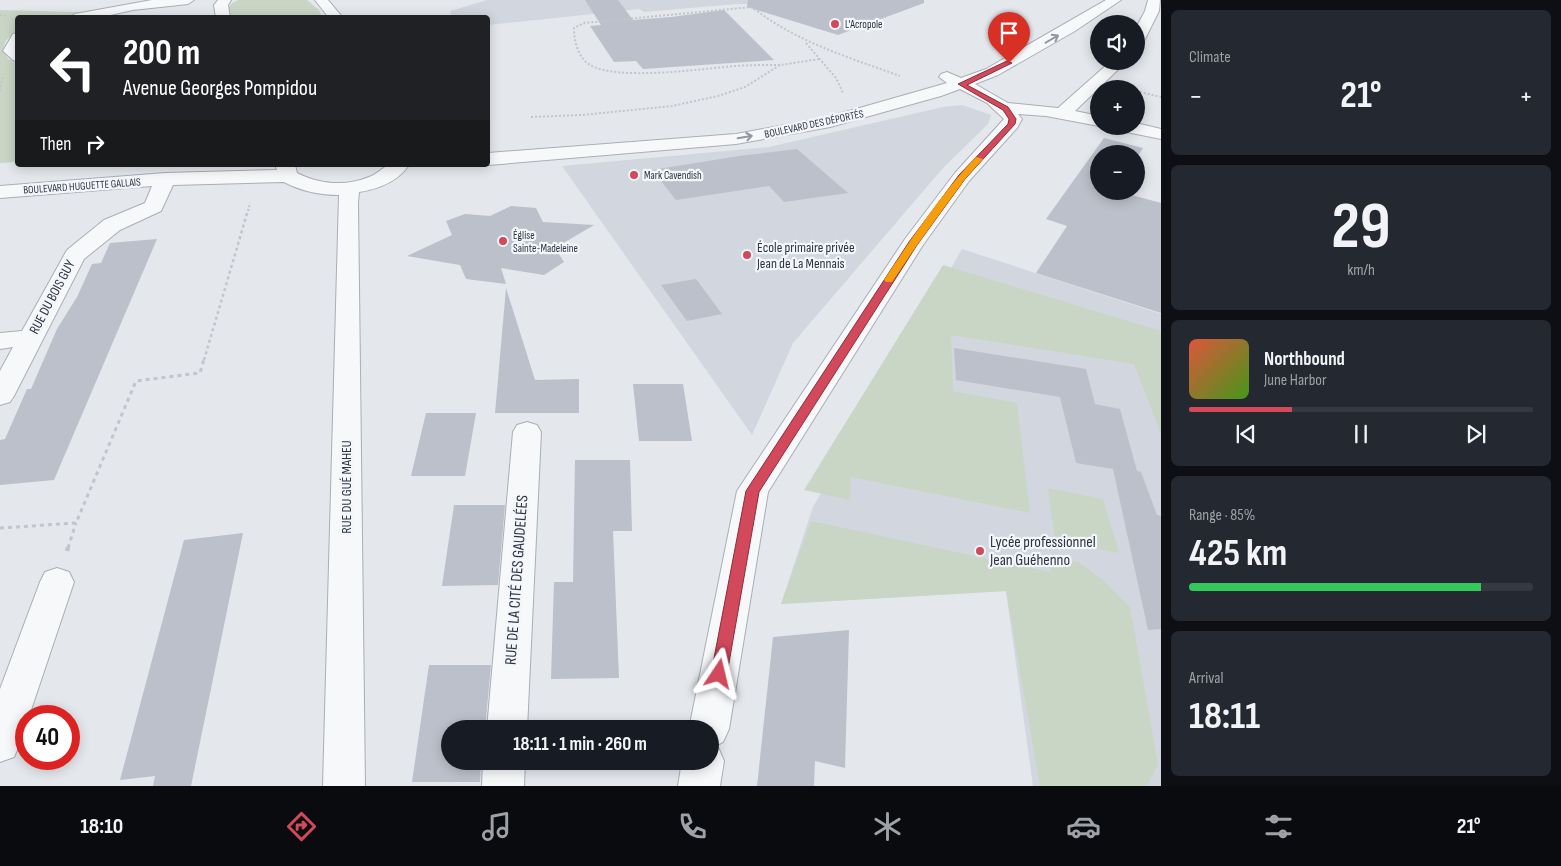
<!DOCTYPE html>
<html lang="en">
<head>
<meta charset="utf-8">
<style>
  :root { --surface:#171b24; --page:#242831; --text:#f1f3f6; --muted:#9ea1a6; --line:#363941; --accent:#d1495b }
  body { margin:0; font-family:"Sofia Sans Condensed",sans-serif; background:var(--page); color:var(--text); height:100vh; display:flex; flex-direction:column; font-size:19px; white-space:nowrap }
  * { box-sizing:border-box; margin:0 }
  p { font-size:16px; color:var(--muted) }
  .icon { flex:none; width:28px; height:28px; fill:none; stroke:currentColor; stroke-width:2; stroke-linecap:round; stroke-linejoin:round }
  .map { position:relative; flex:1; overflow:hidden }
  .side { display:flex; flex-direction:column; gap:10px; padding:10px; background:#0d0f14; width:400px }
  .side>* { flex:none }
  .top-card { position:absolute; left:15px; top:15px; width:475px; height:152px; border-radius:5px; box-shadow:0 2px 12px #0003; background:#202124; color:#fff; overflow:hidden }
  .buttons { position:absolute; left:1090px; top:15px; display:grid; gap:10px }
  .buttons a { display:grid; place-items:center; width:55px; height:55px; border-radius:50%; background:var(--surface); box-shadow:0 2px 12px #0003; font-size:25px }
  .speed { position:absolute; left:15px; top:705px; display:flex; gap:10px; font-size:25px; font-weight:700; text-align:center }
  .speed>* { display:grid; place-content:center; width:65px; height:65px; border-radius:50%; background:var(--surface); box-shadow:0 2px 12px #0003; line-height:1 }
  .speed .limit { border:8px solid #d22; background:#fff; color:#111 }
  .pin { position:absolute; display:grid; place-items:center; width:42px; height:42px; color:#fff; margin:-51px -21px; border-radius:50% 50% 50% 0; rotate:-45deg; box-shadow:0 0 5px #0007 }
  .pin .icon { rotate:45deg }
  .me { position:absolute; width:55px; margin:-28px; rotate:10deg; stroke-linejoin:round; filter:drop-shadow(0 0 4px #0008) }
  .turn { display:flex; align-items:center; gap:18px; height:105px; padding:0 25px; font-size:22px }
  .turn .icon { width:65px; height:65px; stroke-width:2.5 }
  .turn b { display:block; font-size:35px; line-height:42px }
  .then { display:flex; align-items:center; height:48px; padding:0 25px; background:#0003; gap:10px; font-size:19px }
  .big { font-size:38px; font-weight:700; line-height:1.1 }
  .side .card { flex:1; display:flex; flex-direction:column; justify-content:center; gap:8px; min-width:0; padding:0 18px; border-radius:8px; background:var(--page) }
  .side .dial { align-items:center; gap:0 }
  .dial b { font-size:65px; line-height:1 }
  .song { display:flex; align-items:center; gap:15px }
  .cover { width:60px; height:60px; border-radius:8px; background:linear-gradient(135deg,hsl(10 70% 55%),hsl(100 70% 35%)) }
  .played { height:5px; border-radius:2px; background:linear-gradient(90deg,var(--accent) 30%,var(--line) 30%) }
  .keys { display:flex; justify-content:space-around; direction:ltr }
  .heat { display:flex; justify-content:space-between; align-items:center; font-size:28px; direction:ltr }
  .charge { height:8px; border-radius:4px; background:linear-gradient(90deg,#34c759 85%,var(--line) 0) }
  .trip { position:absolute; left:441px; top:720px; width:278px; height:50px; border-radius:25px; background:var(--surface); box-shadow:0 2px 12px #0003; font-weight:700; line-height:50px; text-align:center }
  .dock { display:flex; height:80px; justify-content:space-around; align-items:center; background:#090b0e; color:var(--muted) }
  .dock .icon { width:35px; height:35px }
  .dock .selected { color:var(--accent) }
  .dock b { font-size:22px; color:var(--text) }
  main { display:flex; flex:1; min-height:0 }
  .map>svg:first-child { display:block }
  .built { fill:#d2d6de }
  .green { fill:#c9d6c5 }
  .building { fill:#bbc0ca }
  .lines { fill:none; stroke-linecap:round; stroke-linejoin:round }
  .minor-casing { stroke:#a9aeb7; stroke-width:2 }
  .path-far3 { stroke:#c2c5cb; stroke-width:2; stroke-dasharray:2 2; stroke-linecap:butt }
  .path-far2 { stroke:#c2c5cb; stroke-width:2.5; stroke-dasharray:3 3; stroke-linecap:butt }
  .path-far1 { stroke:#c2c5cb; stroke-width:3; stroke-dasharray:4 4; stroke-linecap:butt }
  .path { stroke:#c2c5cb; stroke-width:4.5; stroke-dasharray:5 5; stroke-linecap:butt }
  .minor { fill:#f7f8fa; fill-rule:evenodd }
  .oneway { stroke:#9196a0 }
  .route { fill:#d1495b; stroke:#882f3b }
  .slow { fill:#f59e0b }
  .poi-dot { fill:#d1495b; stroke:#f4f6f9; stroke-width:2 }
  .labels { text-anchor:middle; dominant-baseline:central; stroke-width:4.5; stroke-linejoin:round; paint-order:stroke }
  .far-poi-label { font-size:11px; fill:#2b3445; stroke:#f4f6f9; text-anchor:start }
  .far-street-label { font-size:11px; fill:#2b3445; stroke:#f4f6f9 }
  .poi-label { font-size:14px; fill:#2b3445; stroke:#f4f6f9; text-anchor:start }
  .street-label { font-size:14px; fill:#2b3445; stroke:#f4f6f9 }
  .near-poi-label { font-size:16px; fill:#2b3445; stroke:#f4f6f9; text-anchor:start }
  .near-street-label { font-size:16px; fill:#2b3445; stroke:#f4f6f9 }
</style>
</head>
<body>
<main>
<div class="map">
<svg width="1161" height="786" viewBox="0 0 1161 786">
  <rect width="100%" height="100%" fill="#e4e7ec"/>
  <g class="built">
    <polygon points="487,0 788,0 760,4 737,4 644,12 639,9 488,25 488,18 452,17 450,11"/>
    <polygon points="962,105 991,115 988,124 943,168 793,343 752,435 562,166 769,147 943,107"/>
    <polygon points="962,249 1161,314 1161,786 1033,786 1006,591 781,604 813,507"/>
  </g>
  <g class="green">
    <polygon points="238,0 307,0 319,10 322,17 227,17 225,12 231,4"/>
    <path d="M0 10 81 12C68 22 34 17 18 18L17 32 6 40 3 50 8 59 17 63V162L0 163Z"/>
    <polygon points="943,265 1161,331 1161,434 1134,364 951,335 953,391 1017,403 1030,513 851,477 850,500 804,490"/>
    <polygon points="1048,488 1103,499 1119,553 1055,540"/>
    <polygon points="811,521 1050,572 1054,555 1080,563 1103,580 1130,607 1158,764 1147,786 1040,786 1006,591 781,604"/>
  </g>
  <g class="building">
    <polygon points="585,0 618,0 633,20 671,17 724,10 774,60 643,69 636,61 614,62 590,26 601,25"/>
    <polygon points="748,0 924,0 924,3 838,35 747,7"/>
    <polygon points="1104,138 1143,148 1136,159 1136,154 1099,154 1099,191 1117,191 1161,203 1161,313 1036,273 1067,226 1046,219"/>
    <polygon points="797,149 848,193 784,202 769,186 676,200 652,170 739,156"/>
    <polygon points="511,206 536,208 543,222 594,225 555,248 564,262 544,275 501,268 506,284 466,279 460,265 407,256 452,235 446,221 465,214 490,216"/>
    <polygon points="157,239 54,480 0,485 0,440 5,439 27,389 31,389 57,329 77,297 92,264 101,263 110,243"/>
    <polygon points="696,279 722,314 687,321 661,285"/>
    <polygon points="506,288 535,380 579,379 579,413 495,413"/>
    <polygon points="954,348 1086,369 1095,404 1120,409 1137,471 1141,472 1157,515 1161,516 1161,629 1148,630 1113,469 1076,463 1060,397 956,380"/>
    <polygon points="633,384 683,384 692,441 639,441"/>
    <polygon points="426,413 476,413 465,476 411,476"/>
    <polygon points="575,460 630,460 632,531 613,531 619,678 551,679 554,582 573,582"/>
    <polygon points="454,505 505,505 498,585 442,586"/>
    <polygon points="243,533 191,786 153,786 155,776 120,780 184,540"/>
    <polygon points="849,630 845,768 815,761 814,786 757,786 773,637"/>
    <polygon points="429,665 491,665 485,729 450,729 450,761 481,761 480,782 412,782"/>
  </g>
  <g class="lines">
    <defs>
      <g id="minor">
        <polygon points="152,0 194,0 188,4 133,10 97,18 69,18 75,14"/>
        <polygon points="218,0 231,0 228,5 230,18 216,18 214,5"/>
        <polygon points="315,0 328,0 343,18 329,18"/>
        <polygon points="1106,0 1121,0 1075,31 998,75 975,84 1008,103 1058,108 1111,61 1127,61 1075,111 1099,116 1099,126 1046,116 1018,114 1022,119 1017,128 969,181 923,245 768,492 729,729 723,742 715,746 718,747 724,761 720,786 678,786 682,761 710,761 710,729 689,729 737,491 905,239 955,173 1004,119 987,103 960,89 941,96 830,127 736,144 488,165 488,153 736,134 828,117 947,83 939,77 941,74 947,72 961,78 986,69"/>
        <polygon points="1148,0 1160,0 1159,11 1143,43 1141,46 1136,47 1136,28 1145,11"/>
        <polygon points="18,33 18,61 13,60 3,51 13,34"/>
        <polygon points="1136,123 1161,129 1161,139 1117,130 1114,126 1136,126"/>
        <path d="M275 165H295L297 173C318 184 346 187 369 177 376 175 383 167 389 165 394 163 403 165 409 165 397 182 379 189 359 192L358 203 365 786H323L339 195C320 195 301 191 284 182L173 185 161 211 120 230 84 259 14 396 10 402 0 405V371L13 347 0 349V333L22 331 67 250 104 220 145 203 152 186 0 198V186L165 173 277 170Z"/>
        <polygon points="527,422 537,425 541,432 527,729 487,729 513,432 517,425"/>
        <path d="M57 568 69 572 74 582 29 716H26C26 731 20 744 14 757L0 762V689L40 582 45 572Z"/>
        <polygon points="483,761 525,761 524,786 482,786"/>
      </g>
    </defs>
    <use href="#minor" class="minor-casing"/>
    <g class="path-far3">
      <polyline points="0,15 7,16"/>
      <polyline points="806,43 836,78 843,93"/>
      <path d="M780 65C765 65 750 65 734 66 701 69 617 81 590 65 578 58 574 41 574 28L584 23 752 7C796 42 848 57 900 76"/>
      <polyline points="0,91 3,75"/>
      <polyline points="1136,91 1161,97"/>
      <polyline points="531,117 582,115 672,106 718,96 745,87 780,65 820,59"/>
      <polyline points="248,211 250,203"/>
    </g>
    <polyline class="path-far2" points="204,360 248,210"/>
    <g class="path-far1">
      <polyline points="0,528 76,523 136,381 200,373 204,359"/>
      <polyline points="68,548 76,523"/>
    </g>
    <polyline class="path" points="67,551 68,547"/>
    <use href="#minor" class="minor"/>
  </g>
  <defs><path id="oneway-shaft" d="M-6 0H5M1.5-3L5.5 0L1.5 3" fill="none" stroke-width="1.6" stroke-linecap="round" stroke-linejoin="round" transform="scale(1.25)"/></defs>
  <g class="oneway">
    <use href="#oneway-shaft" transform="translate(1052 39) rotate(-30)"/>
    <use href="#oneway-shaft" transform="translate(745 137) rotate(-9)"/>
  </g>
  <polygon class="route" points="1007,61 1012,63 967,85 1008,107 1016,119 1015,124 965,179 917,245 759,492 727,674 725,679 719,681 714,679 711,674 746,491 909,242 959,175 1008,124 1009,119 1003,110 958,84"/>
  <path class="slow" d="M976 157 983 159 965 179 917 245 892 282H886L884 280C912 238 941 194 976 157Z"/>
  <g class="poi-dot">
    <circle cx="835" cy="24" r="5"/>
    <circle cx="634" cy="175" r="5"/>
    <circle cx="503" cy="241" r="5"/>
    <circle cx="747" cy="255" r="5"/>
    <circle cx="980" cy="551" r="5"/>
  </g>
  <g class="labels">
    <g class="far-poi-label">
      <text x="845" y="24">L'Acropole</text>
      <text x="644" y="175">Mark Cavendish</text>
      <text x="513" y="235">Église<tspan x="513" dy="13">Sainte-Madeleine</tspan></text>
    </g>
    <g class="far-street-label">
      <text transform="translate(814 124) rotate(-12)">BOULEVARD DES DÉPORTÉS</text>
      <text transform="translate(82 186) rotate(-4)">BOULEVARD HUGUETTE GALLAIS</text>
    </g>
    <g class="poi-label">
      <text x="757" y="247">École primaire privée<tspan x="757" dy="16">Jean de La Mennais</tspan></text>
    </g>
    <g class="street-label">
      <text transform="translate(52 297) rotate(-62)">RUE DU BOIS GUY</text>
      <text transform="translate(346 487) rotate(-90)">RUE DU GUÉ MAHEU</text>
    </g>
    <g class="near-poi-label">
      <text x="990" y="542">Lycée professionnel<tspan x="990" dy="18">Jean Guéhenno</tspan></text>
    </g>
    <g class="near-street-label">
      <text transform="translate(517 580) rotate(-86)">RUE DE LA CITÉ DES GAUDELÉES</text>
    </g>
  </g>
</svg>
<div class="buttons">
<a><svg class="icon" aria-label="sound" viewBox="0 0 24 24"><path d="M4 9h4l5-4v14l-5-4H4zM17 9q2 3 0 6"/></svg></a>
<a>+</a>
<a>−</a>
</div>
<div class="speed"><div class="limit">40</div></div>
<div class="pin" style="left:1009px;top:63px;background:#d93025"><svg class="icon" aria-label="arrive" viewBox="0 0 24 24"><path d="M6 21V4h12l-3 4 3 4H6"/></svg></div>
<svg class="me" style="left:719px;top:674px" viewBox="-20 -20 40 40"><path d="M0-17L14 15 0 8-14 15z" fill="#d1495b" stroke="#fff" stroke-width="4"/></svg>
<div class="trip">18:11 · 1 min · 260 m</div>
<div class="top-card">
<div class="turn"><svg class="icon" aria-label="left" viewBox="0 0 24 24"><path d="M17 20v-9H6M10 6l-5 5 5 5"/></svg><div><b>200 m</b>Avenue Georges Pompidou</div></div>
<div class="then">Then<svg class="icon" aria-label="right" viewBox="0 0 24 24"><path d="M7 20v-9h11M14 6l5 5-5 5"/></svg></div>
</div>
</div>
<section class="side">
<div class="card"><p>Climate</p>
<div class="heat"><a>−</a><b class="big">21°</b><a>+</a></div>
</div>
<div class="card dial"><b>29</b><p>km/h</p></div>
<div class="card">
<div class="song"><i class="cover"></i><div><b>Northbound</b><p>June Harbor</p></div></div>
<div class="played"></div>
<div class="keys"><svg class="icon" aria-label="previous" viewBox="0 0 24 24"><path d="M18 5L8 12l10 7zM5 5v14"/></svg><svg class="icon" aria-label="pause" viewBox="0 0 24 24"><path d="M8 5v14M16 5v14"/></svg><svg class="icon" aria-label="next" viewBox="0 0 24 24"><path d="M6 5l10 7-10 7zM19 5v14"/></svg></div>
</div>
<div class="card"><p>Range · 85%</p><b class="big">425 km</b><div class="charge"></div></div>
<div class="card"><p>Arrival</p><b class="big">18:11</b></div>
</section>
</main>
<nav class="dock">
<b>18:10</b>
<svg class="icon selected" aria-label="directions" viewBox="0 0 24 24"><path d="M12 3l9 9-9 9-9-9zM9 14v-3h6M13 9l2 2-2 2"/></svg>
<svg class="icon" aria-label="music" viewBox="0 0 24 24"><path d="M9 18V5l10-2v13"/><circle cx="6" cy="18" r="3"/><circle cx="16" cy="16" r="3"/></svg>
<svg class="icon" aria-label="phone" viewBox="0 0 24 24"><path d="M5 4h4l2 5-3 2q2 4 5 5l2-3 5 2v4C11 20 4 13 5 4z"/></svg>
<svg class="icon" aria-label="climate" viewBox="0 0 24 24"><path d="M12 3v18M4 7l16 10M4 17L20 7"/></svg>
<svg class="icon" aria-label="car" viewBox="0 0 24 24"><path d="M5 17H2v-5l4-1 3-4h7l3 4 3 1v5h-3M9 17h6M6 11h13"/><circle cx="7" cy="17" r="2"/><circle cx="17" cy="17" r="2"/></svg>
<svg class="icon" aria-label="filters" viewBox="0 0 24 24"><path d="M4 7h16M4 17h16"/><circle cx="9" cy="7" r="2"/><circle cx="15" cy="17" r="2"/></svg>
<b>21°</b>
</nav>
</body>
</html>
